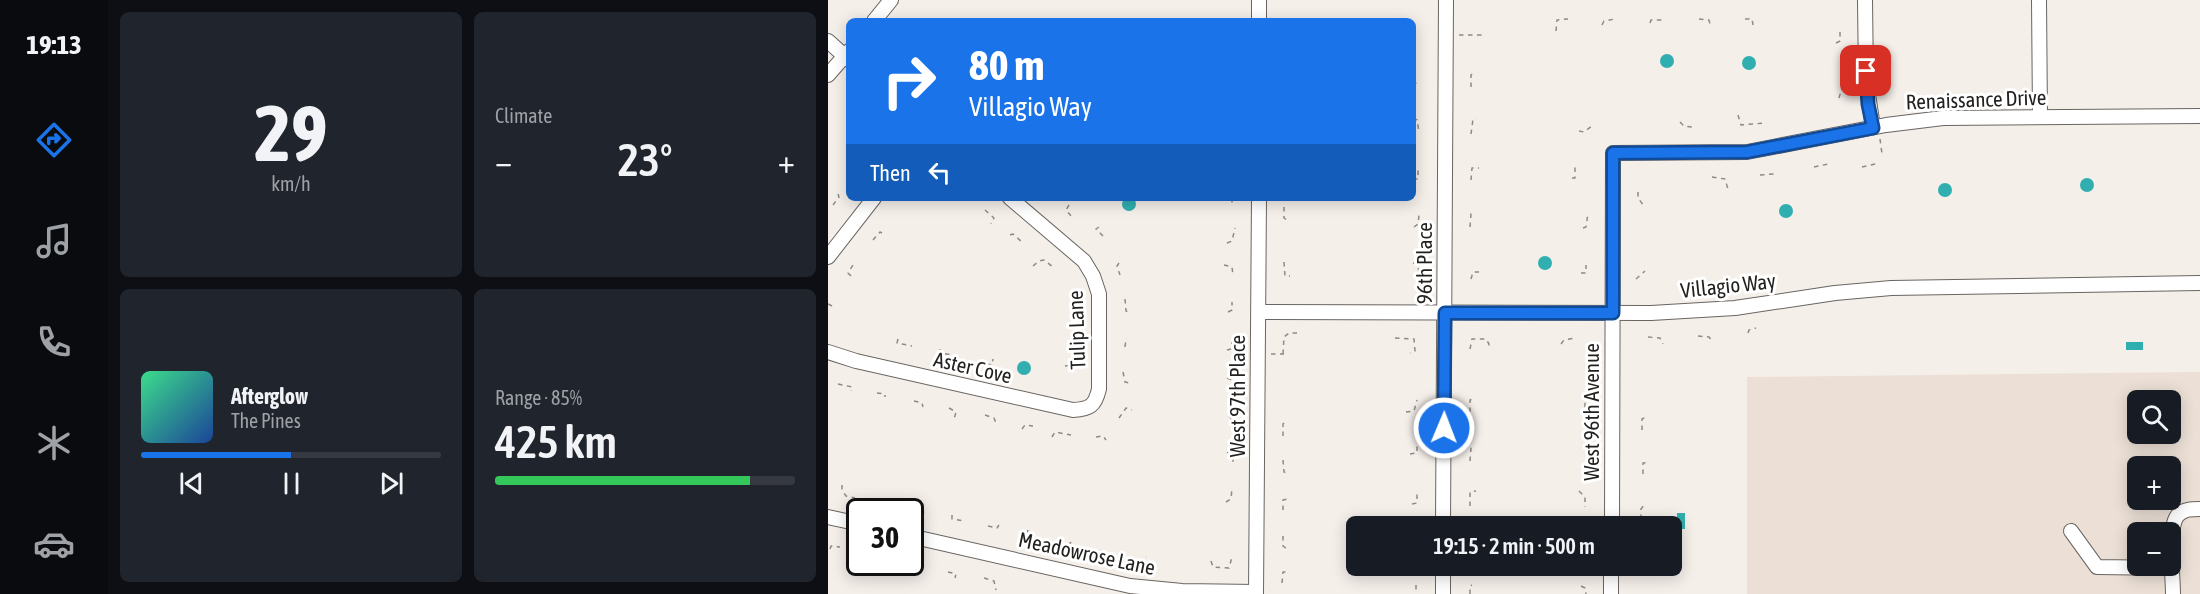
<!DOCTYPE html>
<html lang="en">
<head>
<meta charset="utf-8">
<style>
  :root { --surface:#171b24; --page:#20242c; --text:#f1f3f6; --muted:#9ea1a6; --line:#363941; --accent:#1a73e8 }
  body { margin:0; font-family:"Asap Condensed",sans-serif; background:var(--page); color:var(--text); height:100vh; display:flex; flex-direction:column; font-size:22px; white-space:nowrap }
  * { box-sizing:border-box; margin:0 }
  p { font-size:20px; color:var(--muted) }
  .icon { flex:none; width:33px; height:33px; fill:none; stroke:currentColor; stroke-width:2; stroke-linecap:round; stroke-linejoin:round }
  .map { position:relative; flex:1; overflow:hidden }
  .sheet { display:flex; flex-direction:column; gap:12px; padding:12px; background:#0d0f14; width:720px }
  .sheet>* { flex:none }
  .hud { position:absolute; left:18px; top:18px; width:570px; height:183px; border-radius:9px; box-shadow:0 3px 15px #0003; background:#1a73e8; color:#fff; overflow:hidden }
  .buttons { position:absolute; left:1299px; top:390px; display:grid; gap:12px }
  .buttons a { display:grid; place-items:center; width:54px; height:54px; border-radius:9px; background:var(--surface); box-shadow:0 3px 15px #0003; font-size:30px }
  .speed { position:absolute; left:18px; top:498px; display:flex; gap:12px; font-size:30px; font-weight:700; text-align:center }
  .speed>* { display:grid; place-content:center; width:78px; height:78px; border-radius:50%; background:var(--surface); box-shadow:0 3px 15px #0003; line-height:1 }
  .speed .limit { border:3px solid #111; border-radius:9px; background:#fff; color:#111 }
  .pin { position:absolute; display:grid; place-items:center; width:51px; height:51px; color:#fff; margin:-26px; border-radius:12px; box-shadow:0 3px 9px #0006 }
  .me { position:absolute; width:66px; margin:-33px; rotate:1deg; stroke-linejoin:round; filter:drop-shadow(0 0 4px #0008) }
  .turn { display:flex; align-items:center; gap:21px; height:126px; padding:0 24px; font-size:27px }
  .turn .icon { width:78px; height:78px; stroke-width:2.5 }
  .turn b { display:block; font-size:42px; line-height:51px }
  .then { display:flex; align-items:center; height:57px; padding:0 24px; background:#0003; gap:12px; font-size:22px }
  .big { font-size:45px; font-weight:600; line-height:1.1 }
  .sheet .widget { flex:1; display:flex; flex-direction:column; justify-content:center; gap:9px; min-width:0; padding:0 21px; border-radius:9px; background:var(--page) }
  .sheet .dial { align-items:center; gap:0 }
  .dial b { font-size:78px; line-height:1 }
  .song { display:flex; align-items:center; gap:18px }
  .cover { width:72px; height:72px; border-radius:9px; background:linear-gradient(135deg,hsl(150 70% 55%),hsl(220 70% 35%)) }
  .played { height:6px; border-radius:3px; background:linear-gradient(90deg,var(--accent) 50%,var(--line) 50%) }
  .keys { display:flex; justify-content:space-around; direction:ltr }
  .heat { display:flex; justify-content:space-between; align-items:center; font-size:33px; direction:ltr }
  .charge { height:9px; border-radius:4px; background:linear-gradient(90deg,#34c759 85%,var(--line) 0) }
  .sheet .tiles { flex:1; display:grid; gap:12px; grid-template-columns:repeat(2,1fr) }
  .trip { position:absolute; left:518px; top:516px; width:336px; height:60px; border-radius:9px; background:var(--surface); box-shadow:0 3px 15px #0003; font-weight:600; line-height:60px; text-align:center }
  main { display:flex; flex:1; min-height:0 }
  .tab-bar { display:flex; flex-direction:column; width:108px; justify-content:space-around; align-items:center; background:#090b0e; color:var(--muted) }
  .tab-bar .icon { width:42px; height:42px }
  .tab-bar .on { color:var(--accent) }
  .tab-bar b { font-size:27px; color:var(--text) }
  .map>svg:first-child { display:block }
  .built { fill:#ece0d6; fill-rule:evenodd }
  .water { fill:#31afb0 }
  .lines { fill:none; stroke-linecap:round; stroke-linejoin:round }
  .minor-casing { stroke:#6a6561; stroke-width:16 }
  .path { stroke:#8e8a86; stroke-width:1.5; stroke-dasharray:4.5 4.5; stroke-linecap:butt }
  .minor { stroke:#fff; stroke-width:14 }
  .route-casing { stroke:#114b97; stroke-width:15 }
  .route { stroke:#1a73e8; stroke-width:10 }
  .labels { text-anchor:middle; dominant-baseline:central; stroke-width:6; stroke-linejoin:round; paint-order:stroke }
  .street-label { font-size:21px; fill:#23211f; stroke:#fff }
</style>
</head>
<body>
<main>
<nav class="tab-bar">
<b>19:13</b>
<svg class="icon on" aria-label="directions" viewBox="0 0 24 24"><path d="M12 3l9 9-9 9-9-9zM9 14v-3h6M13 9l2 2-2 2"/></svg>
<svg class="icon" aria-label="music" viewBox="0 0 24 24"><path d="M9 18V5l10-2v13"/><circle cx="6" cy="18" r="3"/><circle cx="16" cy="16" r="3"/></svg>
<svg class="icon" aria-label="phone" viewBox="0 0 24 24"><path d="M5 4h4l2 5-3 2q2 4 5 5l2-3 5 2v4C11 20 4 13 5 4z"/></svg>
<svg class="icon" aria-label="climate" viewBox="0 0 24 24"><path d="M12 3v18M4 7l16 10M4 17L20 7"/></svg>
<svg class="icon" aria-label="car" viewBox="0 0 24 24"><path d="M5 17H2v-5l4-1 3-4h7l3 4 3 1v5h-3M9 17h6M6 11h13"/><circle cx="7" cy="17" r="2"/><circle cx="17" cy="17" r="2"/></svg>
</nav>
<section class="sheet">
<div class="tiles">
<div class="widget dial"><b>29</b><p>km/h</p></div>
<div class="widget"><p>Climate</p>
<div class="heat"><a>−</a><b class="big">23°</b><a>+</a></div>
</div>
<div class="widget">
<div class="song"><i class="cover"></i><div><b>Afterglow</b><p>The Pines</p></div></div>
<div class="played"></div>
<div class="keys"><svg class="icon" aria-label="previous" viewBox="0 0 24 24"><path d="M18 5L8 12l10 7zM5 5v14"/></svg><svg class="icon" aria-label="pause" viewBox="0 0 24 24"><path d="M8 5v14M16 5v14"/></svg><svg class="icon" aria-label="next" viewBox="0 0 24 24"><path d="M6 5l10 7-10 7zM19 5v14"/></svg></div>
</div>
<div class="widget"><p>Range · 85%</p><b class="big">425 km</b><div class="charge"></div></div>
</div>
</section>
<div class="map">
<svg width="1372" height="594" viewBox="0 0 1372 594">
  <rect width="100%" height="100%" fill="#f5efea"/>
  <path class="built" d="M1372 372V594H919V377ZM1310 400H1342V434H1310ZM1310 466H1342V500H1310ZM1310 532H1342V566H1310Z"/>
  <g class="water">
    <circle cx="839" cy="61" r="7"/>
    <circle cx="921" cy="63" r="7"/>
    <circle cx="1259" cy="185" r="7"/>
    <circle cx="1117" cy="190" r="7"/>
    <circle cx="301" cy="204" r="7"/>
    <circle cx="958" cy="211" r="7"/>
    <circle cx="717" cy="263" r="7"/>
    <rect x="1298" y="342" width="17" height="8"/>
    <circle cx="196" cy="368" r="7"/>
    <rect x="849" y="513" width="8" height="16"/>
  </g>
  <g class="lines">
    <defs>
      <g id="minor">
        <polyline points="431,0 431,21"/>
        <polyline points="1037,0 1038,81 1045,127"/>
        <polyline points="1211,0 1212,117"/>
        <polyline points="46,21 63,0"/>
        <polyline points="0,41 21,60"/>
        <polyline points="0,75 21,51"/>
        <polyline points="0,257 46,198"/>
        <polyline points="431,312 823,313 907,308 1007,293 1063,288 1372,283"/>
        <path d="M0 352 28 361 245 410C262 409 267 406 271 389V294L265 276 256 261 182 198"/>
        <polyline points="0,517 32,524"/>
        <polyline points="615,526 618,0"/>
        <polyline points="784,526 785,153 919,152 1058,125 1115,118 1372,116"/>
        <polyline points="1243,531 1269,567 1344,568"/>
        <polyline points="82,536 302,586 354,591 428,592"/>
        <polyline points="428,594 431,198"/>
        <polyline points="615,594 615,566"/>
        <polyline points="783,594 783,566"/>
        <path d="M1345 594C1345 576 1339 527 1350 515 1356 509 1364 509 1372 509"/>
      </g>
    </defs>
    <use href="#minor" class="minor-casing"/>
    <g class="path">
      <polyline points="871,19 881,20 882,24"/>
      <polyline points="917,19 924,19 925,25"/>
      <polyline points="453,20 453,21"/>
      <polyline points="822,23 823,20 837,20"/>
      <polyline points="774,25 776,21 787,19"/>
      <polyline points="728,31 729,20 740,19"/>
      <polyline points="631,35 655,35"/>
      <polyline points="1008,43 1012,41 1012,31"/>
      <polyline points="585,74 588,84"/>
      <polyline points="643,87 643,75 646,72"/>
      <polyline points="1011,98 1015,84"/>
      <polyline points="910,115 913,125 937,123"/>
      <polyline points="585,118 589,120 591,132"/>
      <polyline points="852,122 856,126 864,127"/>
      <polyline points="751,131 756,132 764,126"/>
      <polyline points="643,134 645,119 648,119"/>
      <polyline points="1052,139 1054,154"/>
      <polyline points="986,167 1000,164 1002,167"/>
      <polyline points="1034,167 1051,163"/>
      <polyline points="932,175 945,174 946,177"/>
      <polyline points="884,177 897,179 900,189"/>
      <polyline points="744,178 747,178 747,164"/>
      <polyline points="585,179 590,179 590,166"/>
      <polyline points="643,180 644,168 651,168"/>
      <polyline points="810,192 810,198 816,206"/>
      <polyline points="224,198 225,200 227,198"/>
      <polyline points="404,198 404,204"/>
      <polyline points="5,205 11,197 10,194"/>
      <polyline points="241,205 238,210 244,217"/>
      <polyline points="456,207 456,218 460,221"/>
      <polyline points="157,210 166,218 163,224"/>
      <polyline points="271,227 268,229 278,239"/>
      <polyline points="586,227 590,224 591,215"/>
      <polyline points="642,227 643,214 647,212"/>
      <polyline points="755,228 758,227 760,213"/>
      <polyline points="182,235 185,234 194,242"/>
      <polyline points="45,240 52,232 54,233"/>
      <polyline points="399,243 404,241 407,228"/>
      <polyline points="456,262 457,276 462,276"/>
      <polyline points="291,263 289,266 292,275"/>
      <polyline points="585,263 590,264 591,276"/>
      <polyline points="396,265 404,267 405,275"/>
      <polyline points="205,266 211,261 216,260 225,267"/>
      <polyline points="753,273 758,273 758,265"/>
      <polyline points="23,276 20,273 25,265"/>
      <polyline points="643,279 645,272 651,272"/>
      <polyline points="808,279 817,271"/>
      <polyline points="890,283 903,279 904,275"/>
      <polyline points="297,299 298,311 302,312"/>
      <polyline points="0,304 8,308"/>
      <polyline points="243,306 245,308 245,317"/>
      <polyline points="400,312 404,310 404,302"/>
      <polyline points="920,333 921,330 928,328"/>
      <polyline points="870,336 881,337 884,341"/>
      <polyline points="820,337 832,338 835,344"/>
      <polyline points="567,338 586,339 587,351 582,353"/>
      <polyline points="70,339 69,343 84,346"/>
      <polyline points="733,344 736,340 748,338"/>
      <polyline points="297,347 298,338"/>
      <polyline points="112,349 112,353 124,355"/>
      <polyline points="642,349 644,339 658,339 661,344 661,349"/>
      <polyline points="399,350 403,349 404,342"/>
      <polyline points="443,354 456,354"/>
      <polyline points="455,354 456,337 461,333 469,333"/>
      <polyline points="150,362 164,365 165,359"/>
      <polyline points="237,366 246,365 247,343"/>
      <polyline points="295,372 297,382 301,383"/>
      <polyline points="399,378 404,380 404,387"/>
      <polyline points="10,384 24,387 23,391"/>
      <polyline points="49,393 57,394 57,397"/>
      <polyline points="86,401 94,403 95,407"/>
      <polyline points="121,408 128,412 126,419"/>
      <polyline points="578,412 586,411 589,400"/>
      <polyline points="642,412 642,400 645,399"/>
      <polyline points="754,414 757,413 757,399"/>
      <polyline points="157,415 166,418 169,426"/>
      <polyline points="401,416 403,418 403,425"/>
      <polyline points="291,418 298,408 304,410"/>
      <polyline points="194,429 197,425 205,426"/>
      <polyline points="814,430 814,419 818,417"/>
      <polyline points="455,436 455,424 457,422"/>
      <polyline points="224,437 227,432 243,435"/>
      <polyline points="268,437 275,436 278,440"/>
      <polyline points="399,452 405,455 405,464"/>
      <polyline points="582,454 589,453 589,444"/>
      <polyline points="455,460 456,472 460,473"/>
      <polyline points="642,461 643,448 646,445"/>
      <polyline points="815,474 815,463 822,462"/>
      <polyline points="14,485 14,490 18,496 27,498"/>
      <polyline points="751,491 757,497 757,507"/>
      <polyline points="52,500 53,503 60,504"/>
      <polyline points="398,502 403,499 404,488"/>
      <polyline points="584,504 589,503 589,491"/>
      <polyline points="642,506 642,492 648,491"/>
      <polyline points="86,507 87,511 100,513"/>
      <polyline points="455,510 455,500 459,499"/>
      <polyline points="124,515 124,519 137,521"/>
      <polyline points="813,519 813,509 816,505"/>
      <polyline points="160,526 169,528 171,525"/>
      <polyline points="200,530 199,535 208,537"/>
      <polyline points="455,536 455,546 459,549"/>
      <polyline points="232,546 241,545 243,542"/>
      <polyline points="2,549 3,546 12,547"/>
      <polyline points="272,551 278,553"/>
      <polyline points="303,559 317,561 318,557"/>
      <polyline points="383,561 385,567 401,568 404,557"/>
      <polyline points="79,563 94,566 92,572"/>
      <polyline points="120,572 128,574 127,578"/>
      <polyline points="156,578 166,581 168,590"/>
      <polyline points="454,583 455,572 459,572"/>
      <polyline points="588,585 588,594"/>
      <polyline points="753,586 757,588 758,594"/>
      <polyline points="642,594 642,586 644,585"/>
    </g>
    <use href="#minor" class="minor"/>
  </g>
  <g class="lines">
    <defs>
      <polyline id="route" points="616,428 617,313 785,313 785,153 919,152 1045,128 1040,104 1038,71"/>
    </defs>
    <use href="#route" class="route-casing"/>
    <use href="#route" class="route"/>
  </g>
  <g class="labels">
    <g class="street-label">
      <text transform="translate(1148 99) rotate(-2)">Renaissance Drive</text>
      <text transform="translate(596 263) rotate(-90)">96th Place</text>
      <text transform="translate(900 285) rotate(-6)">Villagio Way</text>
      <text transform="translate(248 330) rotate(-92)">Tulip Lane</text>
      <text transform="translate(145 367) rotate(13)">Aster Cove</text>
      <text transform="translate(409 396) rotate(-90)">West 97th Place</text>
      <text transform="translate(763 412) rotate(-90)">West 96th Avenue</text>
      <text transform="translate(259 553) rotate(12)">Meadowrose Lane</text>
    </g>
  </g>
</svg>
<div class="buttons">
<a><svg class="icon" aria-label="search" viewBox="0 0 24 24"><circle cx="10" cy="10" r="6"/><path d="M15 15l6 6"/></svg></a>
<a>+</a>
<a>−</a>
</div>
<div class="speed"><div class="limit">30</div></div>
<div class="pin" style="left:1038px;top:71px;background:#d93025"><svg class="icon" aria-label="arrive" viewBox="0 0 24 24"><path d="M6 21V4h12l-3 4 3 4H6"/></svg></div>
<svg class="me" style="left:616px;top:428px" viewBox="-20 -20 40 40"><circle r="17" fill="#1a73e8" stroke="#fff" stroke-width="3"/><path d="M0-11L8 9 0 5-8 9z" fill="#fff"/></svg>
<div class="trip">19:15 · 2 min · 500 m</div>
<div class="hud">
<div class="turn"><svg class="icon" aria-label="right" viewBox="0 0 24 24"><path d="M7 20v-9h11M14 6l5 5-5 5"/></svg><div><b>80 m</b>Villagio Way</div></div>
<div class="then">Then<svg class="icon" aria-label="left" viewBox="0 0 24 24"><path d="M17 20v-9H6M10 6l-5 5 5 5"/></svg></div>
</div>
</div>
</main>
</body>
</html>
